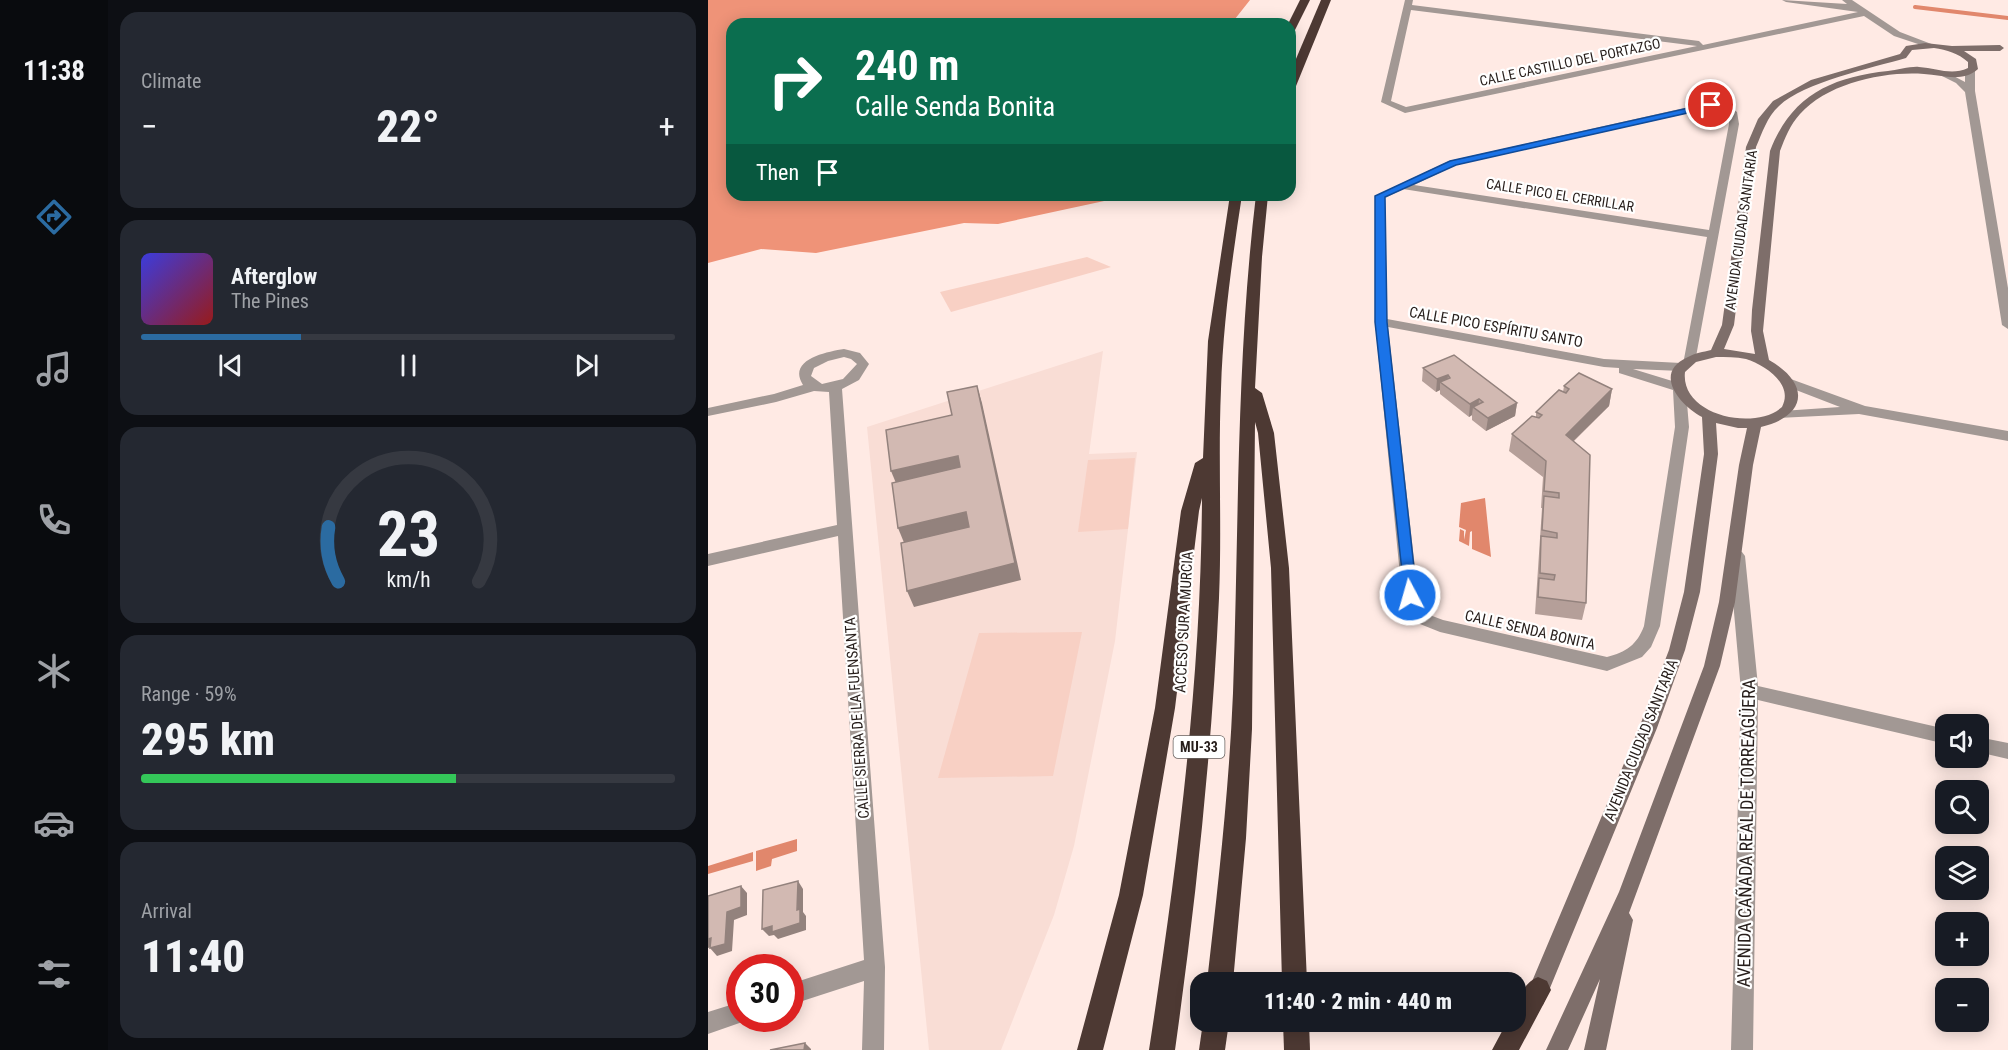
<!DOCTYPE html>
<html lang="en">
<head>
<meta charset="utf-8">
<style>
  :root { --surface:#171b24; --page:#242831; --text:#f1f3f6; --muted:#9ea1a6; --line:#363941; --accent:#2b6ba1 }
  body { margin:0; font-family:"Roboto Condensed",sans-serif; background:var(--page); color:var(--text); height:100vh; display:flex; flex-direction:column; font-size:22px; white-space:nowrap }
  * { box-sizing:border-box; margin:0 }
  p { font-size:20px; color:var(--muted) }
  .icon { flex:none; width:33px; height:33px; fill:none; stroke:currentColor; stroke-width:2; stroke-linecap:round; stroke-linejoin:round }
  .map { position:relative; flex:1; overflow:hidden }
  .sheet { display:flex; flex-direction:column; gap:12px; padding:12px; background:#0d0f14; width:600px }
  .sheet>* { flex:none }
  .hud { position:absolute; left:18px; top:18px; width:570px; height:183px; border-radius:18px; box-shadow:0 3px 15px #0003; background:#0b6e4f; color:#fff; overflow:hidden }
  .tools { position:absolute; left:1227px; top:714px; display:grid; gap:12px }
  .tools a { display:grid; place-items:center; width:54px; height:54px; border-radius:12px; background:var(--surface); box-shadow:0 3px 15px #0003; font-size:30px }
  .speed { position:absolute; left:18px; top:954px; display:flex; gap:12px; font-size:30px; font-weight:700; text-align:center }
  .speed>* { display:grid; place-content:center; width:78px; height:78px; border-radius:50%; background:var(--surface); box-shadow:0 3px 15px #0003; line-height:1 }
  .speed .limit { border:9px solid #d22; background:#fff; color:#111 }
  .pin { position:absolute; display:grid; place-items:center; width:51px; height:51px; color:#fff; margin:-26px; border:3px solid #fff; border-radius:50%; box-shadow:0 2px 6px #0007 }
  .me { position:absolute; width:66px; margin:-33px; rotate:354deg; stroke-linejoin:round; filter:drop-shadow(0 0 4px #0008) }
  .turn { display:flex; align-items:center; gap:21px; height:126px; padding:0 30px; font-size:27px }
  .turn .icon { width:78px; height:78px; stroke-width:2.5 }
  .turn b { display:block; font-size:42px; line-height:51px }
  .then { display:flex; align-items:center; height:57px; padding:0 30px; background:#0003; gap:12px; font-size:22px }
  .big { font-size:45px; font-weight:800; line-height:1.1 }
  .sheet .widget { flex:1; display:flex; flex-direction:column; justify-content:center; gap:9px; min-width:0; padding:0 21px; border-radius:18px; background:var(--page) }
  .sheet .dial { align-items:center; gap:0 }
  .dial svg { height:156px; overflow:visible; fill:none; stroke:var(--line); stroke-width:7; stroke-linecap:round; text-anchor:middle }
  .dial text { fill:var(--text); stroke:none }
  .song { display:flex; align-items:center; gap:18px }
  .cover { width:72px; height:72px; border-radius:9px; background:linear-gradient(135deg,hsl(240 70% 55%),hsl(0 70% 35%)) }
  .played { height:6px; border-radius:3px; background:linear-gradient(90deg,var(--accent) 30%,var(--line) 30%) }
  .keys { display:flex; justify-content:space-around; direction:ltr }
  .heat { display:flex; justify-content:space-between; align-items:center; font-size:33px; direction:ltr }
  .charge { height:9px; border-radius:4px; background:linear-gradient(90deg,#34c759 59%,var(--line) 0) }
  .trip { position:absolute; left:482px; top:972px; width:336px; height:60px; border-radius:18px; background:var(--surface); box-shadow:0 3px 15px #0003; font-weight:800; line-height:60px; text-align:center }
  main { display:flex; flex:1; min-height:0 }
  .tabs { display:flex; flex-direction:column; width:108px; justify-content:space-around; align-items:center; background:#090b0e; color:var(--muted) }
  .tabs .icon { width:42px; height:42px }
  .tabs .selected { color:var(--accent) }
  .tabs b { font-size:27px; color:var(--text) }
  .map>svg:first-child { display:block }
  .built { fill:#f9ddd5 }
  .green { fill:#f8d0c4 }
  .forest { fill:#ef9378 }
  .water { fill:#e1876c }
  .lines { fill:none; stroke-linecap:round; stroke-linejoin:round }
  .stream { stroke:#e1876c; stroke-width:4 }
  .street { fill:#a29894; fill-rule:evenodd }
  .secondary { fill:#7e6e6a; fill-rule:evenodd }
  .highway { fill:#4d3933; fill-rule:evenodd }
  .wall { fill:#b59f99 }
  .shaded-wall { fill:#93827d }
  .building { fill:#d2b9b2; stroke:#93827d; stroke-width:1.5 }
  .route { fill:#1a73e8; stroke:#114b97; stroke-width:1.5 }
  .labels { text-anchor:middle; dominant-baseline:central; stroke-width:4.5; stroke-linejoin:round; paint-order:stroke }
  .far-street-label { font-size:14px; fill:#271e1b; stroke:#fff }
  .shield { fill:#fff; stroke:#68625f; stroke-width:1.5 }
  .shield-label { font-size:14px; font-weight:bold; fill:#271e1b }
  .street-label { font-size:15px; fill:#271e1b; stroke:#fff }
  .near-street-label { font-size:18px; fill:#271e1b; stroke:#fff }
</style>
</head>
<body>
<main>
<nav class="tabs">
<b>11:38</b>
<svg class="icon selected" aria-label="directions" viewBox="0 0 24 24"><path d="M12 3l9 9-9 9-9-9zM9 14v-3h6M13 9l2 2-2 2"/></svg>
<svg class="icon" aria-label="music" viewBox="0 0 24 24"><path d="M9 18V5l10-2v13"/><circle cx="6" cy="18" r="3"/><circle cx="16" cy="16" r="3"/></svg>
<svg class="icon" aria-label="phone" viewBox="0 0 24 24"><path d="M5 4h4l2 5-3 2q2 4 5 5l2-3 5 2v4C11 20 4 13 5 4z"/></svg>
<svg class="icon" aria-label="climate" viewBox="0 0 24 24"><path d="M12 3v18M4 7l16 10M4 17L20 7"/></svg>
<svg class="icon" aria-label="car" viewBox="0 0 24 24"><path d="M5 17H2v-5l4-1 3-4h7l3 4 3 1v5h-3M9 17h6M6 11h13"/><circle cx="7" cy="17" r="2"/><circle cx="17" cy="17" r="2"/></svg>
<svg class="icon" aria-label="filters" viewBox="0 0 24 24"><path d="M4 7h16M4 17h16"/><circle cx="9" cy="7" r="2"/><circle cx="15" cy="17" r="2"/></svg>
</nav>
<section class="sheet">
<div class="widget"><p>Climate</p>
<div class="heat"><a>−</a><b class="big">22°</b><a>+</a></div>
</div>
<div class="widget">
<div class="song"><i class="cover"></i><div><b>Afterglow</b><p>The Pines</p></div></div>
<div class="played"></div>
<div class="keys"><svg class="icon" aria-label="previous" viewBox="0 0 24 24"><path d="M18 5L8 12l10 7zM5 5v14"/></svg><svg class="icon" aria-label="pause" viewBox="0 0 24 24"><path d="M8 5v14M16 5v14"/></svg><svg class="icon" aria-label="next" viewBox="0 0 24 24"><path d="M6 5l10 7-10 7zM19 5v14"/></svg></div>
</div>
<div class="widget dial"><svg viewBox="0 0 100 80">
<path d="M14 69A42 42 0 1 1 86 69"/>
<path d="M14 69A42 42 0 0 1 9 41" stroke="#2b6ba1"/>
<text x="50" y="56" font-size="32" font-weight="700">23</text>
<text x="50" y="72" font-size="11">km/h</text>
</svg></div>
<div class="widget"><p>Range · 59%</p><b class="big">295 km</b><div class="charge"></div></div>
<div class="widget"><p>Arrival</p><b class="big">11:40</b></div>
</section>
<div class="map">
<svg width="1300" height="1050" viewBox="0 0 1300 1050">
  <rect width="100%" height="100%" fill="#ffeae4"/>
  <polygon class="built" points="395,351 381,454 429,452 407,641 366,846 346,915 293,1050 221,1050 159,427"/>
  <g class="green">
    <polygon points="379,257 403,267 243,312 232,292"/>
    <polygon points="427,458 420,529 370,532 380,460"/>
    <polygon points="374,632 345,776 230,778 271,633"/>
  </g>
  <polygon class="forest" points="0,0 542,0 523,24 24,24 24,195 424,195 290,224 256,223 108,253 53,249 0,263"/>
  <g class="water">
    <polygon points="777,498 783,557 764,549 764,531 762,532 761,546 751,541 752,529 756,531 756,540 758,530 751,527 753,503"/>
    <polygon points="89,839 89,851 64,859 63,866 48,871 48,851"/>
    <polygon points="45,852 45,861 0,874 0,866"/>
  </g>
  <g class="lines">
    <polyline class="stream" points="1207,7 1300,18"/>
    <g class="street">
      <path d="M697 0H705L704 5 991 41 995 45 1150 12 1078 2 1074 0 1139 4 1134 0H1144L1192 32 1226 45 1222 48 1186 36 1156 16 697 113 673 102ZM703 10 989 46 698 107 683 101Z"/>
      <polygon points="1262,68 1267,71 1267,91 1300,288 1300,329 1294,325 1257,92 1248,83 1230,74 1238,72 1257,82 1257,71"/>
      <path d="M1003 102 1017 104 1029 112 1031 124 987 362 982 363 976 359 999 237 695 189 677 198 679 319 896 359 973 363 979 367 973 371 925 369 974 384 978 391 981 427 952 626 943 647 934 657 899 671 732 632 707 622 694 595 667 322V196L741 161ZM1003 108 1012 109 1021 115V124L1001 230 706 185 748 165ZM680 327 896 367 911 368V373L965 390 967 427 936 626C929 645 918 652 899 657L735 620 719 614 710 595Z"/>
      <path d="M136 349 152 353 161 364 151 380 134 389 177 967 176 1050H154L156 981 82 1005V984L156 960 130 536 0 566V554L129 525 121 392 106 391 68 402 0 416V408L66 394 95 385C79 360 117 352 136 349ZM136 357 143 359 149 364 135 379 114 384 103 376 106 368 120 361Z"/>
      <polygon points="1080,378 1157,406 1300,431 1300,441 1151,414 1069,418 1067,415 1069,412 1074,411 1132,407 1075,385 1073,382 1075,379"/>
      <polygon points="1029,550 1034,552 1037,556 1050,686 1238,729 1238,744 1050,700 1045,1050 1023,1050 1033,691 1021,556 1024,552"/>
      <polygon points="1270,737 1300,743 1300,759 1270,752"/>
      <polygon points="32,1002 32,1018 40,1020 0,1034 0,1012"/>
    </g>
    <path class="secondary" d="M1217 43 1244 46 1292 45 1296 48 1292 51H1256L1268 59 1270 69C1254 83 1235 75 1216 74 1176 71 1120 83 1092 114 1082 125 1077 138 1072 151L1055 331 1061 360C1102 383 1100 416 1053 427L1045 465 1027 602 1012 666 921 913 925 920 898 1050H876L892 979 860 1050H838L911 892 996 666 1011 602 1031 465 1039 428H1030L1008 423 1010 454 992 592 977 650 949 728 835 1005 828 1009 821 1005 817 998 931 728 961 650 976 592 996 454 994 417C972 405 944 373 980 357 987 353 995 352 1003 350L1014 325 1038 147 1050 119 1065 101 1103 80 1192 54 1198 46ZM1226 48C1239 50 1250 53 1260 62V68C1243 76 1229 68 1211 67 1204 66 1189 70 1180 71 1123 77 1083 96 1062 151L1044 310 1043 331 1047 354 1016 349 1026 325 1048 147C1054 133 1059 117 1071 106 1096 82 1164 68 1198 58L1204 50ZM1008 357C1018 357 1028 357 1038 359 1057 365 1086 384 1074 407 1046 432 972 415 977 372L988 362Z"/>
    <g class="highway">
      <polygon points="592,0 602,0 587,30 582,33 582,24 580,24"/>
      <polygon points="613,0 623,0 588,86 582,89 582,73"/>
      <path d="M522 195H534C524 260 515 324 513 389 510 459 514 528 511 598 504 749 488 900 467 1050H441C469 867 493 683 494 498L491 511 467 708 435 895 395 1050H369L411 895 447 708 473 511 487 463 495 458 500 341Z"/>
      <path d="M548 195H560L554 257 547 388 554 393 566 433 581 568 599 982H574L563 568 550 433 547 422 544 729 538 838 525 982H499C510 886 521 790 525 693 531 526 528 361 548 195Z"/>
      <path d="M830 977 839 981 843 990 811 1050H784L799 1022H807C807 1004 813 984 830 977Z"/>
      <polygon points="495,1022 521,1022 517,1050 491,1050"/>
      <polygon points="575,1022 601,1022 602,1050 576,1050"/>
    </g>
  </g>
  <g class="wall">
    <polygon points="746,355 809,403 807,416 778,431 764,420 764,415 761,417 732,394 732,390 728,392 714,381 715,368"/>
    <polygon points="856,386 904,389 901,406 866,441 878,603 874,620 827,614 834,508 833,508 835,477 801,451 804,434 828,417 828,412 855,392"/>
  </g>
  <g class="shaded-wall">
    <polygon points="740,375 739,387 732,382 732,390 728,392 729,379"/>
    <polygon points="269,386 274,403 313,580 206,607 199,591 307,563"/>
    <polygon points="904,389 901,406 855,451 858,435"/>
    <polygon points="771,399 770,411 765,407 764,415 761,417 762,404"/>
    <polygon points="809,403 807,416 778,431 780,418"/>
    <polygon points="250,456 256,472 190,488 183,471"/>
    <polygon points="258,512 264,529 197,545 190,528"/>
    <polygon points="90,881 95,889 95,912 98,916 98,930 70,939 66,935 61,936 54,929 89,910"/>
    <polygon points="33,886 39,893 39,915 26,920 24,951 9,956 2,948 19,912"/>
    <polygon points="3,938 9,945 0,948 0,939"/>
    <polygon points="97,1043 103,1049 103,1050 96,1050"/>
  </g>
  <g class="building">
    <polygon points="746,355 809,403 780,418 765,407 775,402 771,399 762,404 732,382 742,378 740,375 729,379 715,368"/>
    <polygon points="871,373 904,389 858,435 882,455 878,603 830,597 831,578 846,580 847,575 832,573 833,536 849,538 849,533 834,530 836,496 851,498 851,493 836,491 838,461 804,434 824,416 831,418 834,415 828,412 851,390 858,393 861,389 856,386"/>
    <polygon points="269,386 307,563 199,591 193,543 261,527 258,512 190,528 184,483 252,467 250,456 183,471 178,430 244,415 239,392"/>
    <polygon points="90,881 89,910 92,909 92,923 64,932 64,926 54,929 55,890"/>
    <polygon points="33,886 33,907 19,912 17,944 2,948 3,938 0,939 0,896"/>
    <polygon points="97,1043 96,1050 62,1050"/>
  </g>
  <polygon class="route" points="1003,103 1007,105 1006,107 748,165 677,197 679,322 709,595 707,599 697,599 667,322 667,196 742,161"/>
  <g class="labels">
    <g class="far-street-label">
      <text transform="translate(862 62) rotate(-12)">CALLE CASTILLO DEL PORTAZGO</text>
      <text transform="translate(852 195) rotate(9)">CALLE PICO EL CERRILLAR</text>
      <text transform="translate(1033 230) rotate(-82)">AVENIDA CIUDAD SANITARIA</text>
    </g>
    <rect class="shield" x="465.5" y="736" width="51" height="22" rx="4.5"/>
    <g class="shield-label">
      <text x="491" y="747">MU-33</text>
    </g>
    <g class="street-label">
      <text transform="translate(788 327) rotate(10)">CALLE PICO ESPÍRITU SANTO</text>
      <text transform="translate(476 622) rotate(-87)">ACCESO SUR A MURCIA</text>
      <text transform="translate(822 630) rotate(13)">CALLE SENDA BONITA</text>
      <text transform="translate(149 718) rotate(-94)">CALLE SIERRA DE LA FUENSANTA</text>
      <text transform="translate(933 740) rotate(-68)">AVENIDA CIUDAD SANITARIA</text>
    </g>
    <g class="near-street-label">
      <text transform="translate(1038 833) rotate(-89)">AVENIDA CAÑADA REAL DE TORREAGÜERA</text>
    </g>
  </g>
</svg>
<div class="tools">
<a><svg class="icon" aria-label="sound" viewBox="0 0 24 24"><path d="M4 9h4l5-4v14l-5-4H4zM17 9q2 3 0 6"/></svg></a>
<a><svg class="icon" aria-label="search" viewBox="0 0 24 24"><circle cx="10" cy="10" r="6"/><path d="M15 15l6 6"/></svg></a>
<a><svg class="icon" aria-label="layers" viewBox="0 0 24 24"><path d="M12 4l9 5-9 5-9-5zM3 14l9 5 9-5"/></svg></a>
<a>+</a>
<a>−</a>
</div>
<div class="speed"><div class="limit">30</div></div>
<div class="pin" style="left:1003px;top:105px;background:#d93025"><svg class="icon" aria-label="arrive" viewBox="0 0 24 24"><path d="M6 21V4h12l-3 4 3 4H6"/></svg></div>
<svg class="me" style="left:702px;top:595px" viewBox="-20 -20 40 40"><circle r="17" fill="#1a73e8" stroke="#fff" stroke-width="3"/><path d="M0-11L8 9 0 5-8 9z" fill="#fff"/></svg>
<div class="trip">11:40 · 2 min · 440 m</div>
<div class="hud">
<div class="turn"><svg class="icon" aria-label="right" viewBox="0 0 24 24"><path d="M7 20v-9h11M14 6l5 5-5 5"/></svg><div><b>240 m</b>Calle Senda Bonita</div></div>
<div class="then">Then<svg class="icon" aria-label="arrive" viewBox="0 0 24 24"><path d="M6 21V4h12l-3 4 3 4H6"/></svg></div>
</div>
</div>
</main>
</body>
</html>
